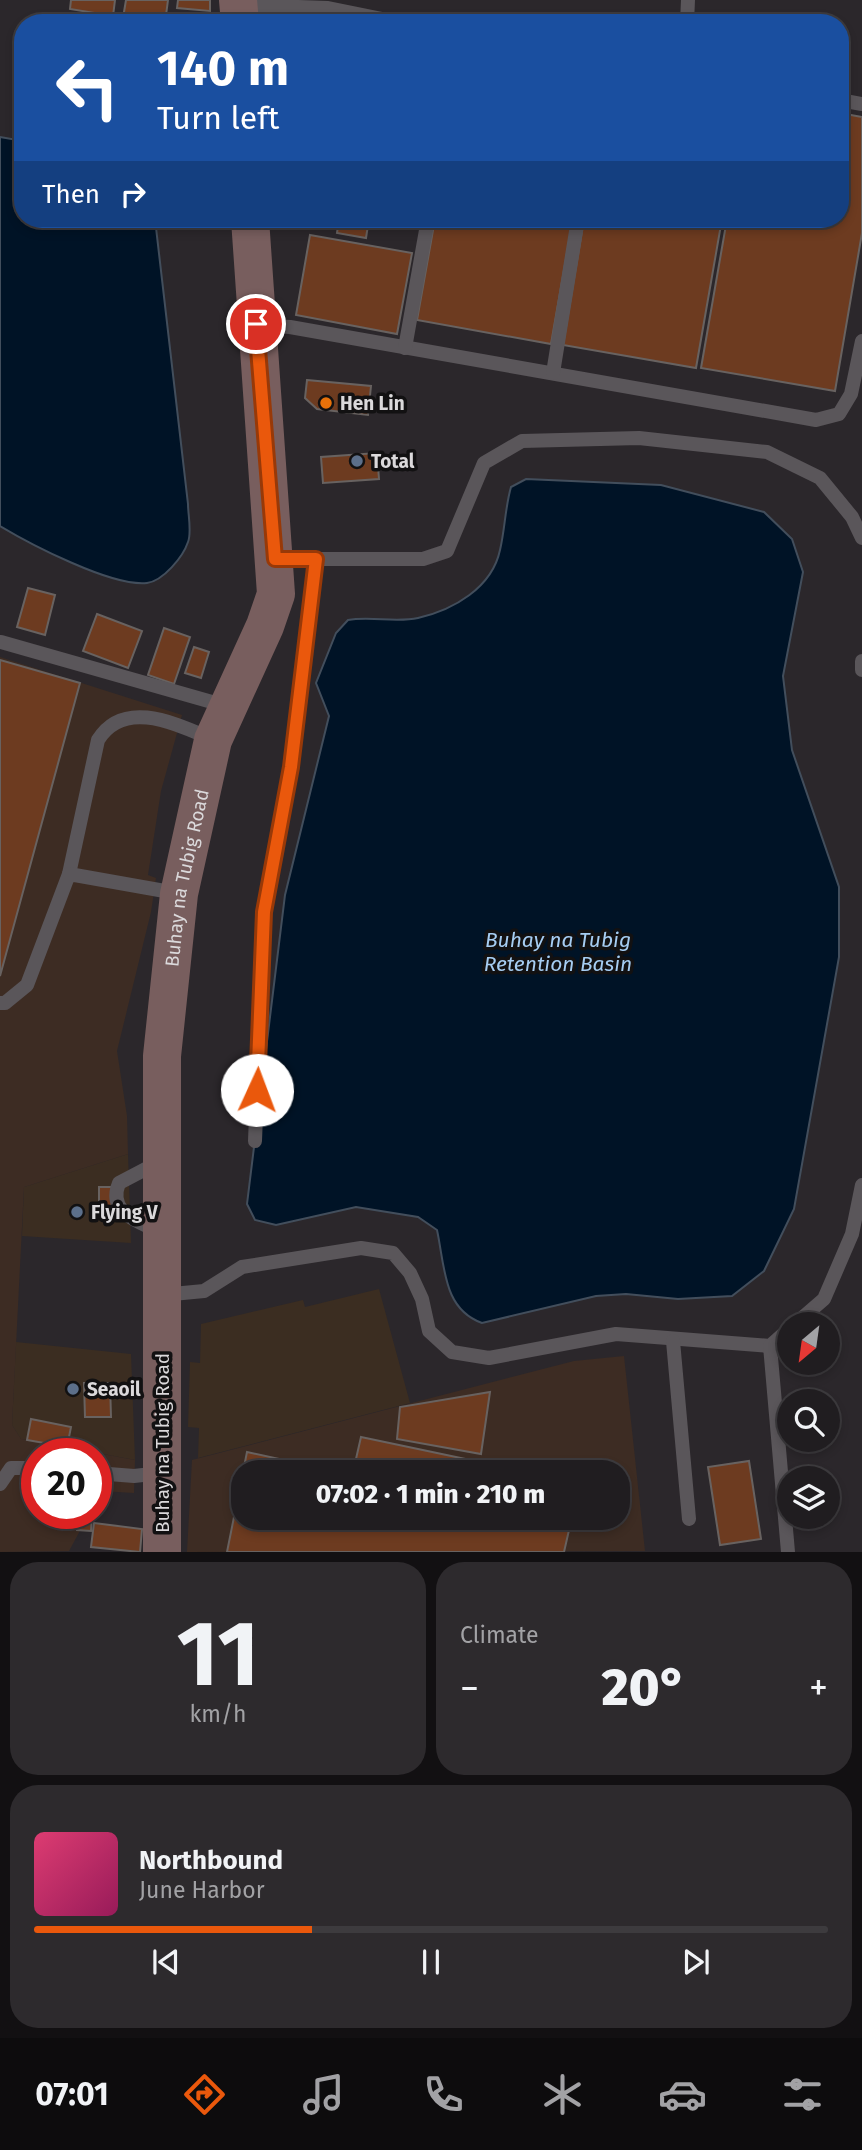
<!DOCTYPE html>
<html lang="en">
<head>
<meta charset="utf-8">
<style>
  :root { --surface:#201d20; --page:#2d2a2d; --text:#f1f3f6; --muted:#a2a2a5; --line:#3d3b3e; --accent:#ea580c }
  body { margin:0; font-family:"Fira Sans",sans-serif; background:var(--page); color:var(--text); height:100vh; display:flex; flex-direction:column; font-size:26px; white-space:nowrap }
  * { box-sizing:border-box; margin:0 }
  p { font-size:23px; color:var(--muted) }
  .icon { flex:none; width:38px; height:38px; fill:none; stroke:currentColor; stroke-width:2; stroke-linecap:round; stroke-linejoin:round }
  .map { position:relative; height:1552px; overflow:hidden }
  .sheet { display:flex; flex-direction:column; gap:10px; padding:10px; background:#121012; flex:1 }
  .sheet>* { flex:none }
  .guide { position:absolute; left:14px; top:14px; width:835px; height:214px; border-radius:28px; box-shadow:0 4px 10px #0003,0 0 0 2px var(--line); background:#1a4fa0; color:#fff; overflow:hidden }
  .needle { width:46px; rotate:209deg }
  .controls { position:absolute; left:777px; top:1312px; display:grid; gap:14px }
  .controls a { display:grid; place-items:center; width:63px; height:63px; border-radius:50%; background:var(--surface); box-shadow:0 4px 10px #0003,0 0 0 2px var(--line); font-size:35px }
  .speed { position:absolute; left:21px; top:1438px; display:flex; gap:14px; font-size:35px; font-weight:700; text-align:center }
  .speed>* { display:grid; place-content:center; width:91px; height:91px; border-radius:50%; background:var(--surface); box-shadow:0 4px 10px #0003,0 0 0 2px var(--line); line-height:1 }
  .speed .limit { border:10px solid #d22; background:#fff; color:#111 }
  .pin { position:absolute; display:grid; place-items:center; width:60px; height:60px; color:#fff; margin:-30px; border:4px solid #fff; border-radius:50%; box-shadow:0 2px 7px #0007 }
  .me { position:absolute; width:77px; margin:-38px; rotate:2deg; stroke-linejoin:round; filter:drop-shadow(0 0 5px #0008) }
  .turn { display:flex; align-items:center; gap:24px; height:147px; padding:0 28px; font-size:32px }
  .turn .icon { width:91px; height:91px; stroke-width:2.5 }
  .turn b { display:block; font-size:49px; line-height:60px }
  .then { display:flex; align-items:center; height:66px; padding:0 28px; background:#0003; gap:14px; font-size:26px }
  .big { font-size:52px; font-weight:800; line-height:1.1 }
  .sheet .card { flex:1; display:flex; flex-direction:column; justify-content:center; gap:10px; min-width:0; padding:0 24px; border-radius:28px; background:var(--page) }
  .sheet .dial { align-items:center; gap:0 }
  .dial b { font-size:91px; line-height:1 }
  .song { display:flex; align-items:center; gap:21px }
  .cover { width:84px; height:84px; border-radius:10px; background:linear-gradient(135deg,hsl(340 70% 55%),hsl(330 70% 35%)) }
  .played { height:7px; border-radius:4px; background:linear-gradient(90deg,var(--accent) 35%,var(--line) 35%) }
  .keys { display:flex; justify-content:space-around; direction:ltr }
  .heat { display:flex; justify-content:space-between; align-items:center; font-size:38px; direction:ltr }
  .sheet .tiles { flex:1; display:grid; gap:10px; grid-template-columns:1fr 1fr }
  .card:last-child { grid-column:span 2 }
  .trip { position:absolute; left:231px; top:1460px; width:399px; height:70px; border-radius:28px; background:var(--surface); box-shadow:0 4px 10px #0003,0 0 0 2px var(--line); font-weight:800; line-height:70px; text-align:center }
  .tab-bar { display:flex; height:112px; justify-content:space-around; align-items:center; background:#0d0c0d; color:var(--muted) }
  .tab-bar .icon { width:49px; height:49px }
  .tab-bar .selected { color:var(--accent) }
  .tab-bar b { font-size:32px; color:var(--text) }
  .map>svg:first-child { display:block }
  .commercial { fill:#3b2d21 }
  .industrial { fill:#3d2c23; fill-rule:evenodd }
  .water { fill:#001326; stroke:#424e5c; stroke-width:2 }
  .building { fill:#6d3b20; stroke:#686260; stroke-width:2 }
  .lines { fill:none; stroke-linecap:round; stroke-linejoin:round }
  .lane { stroke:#5a565a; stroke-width:14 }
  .secondary { stroke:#785e5e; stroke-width:38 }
  .route-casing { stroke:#983908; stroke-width:18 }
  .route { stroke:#ea580c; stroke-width:12 }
  .food-dot { fill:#e8710a; stroke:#121112; stroke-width:2.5 }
  .service-dot { fill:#5c6f8a; stroke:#121112; stroke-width:2.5 }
  .labels { text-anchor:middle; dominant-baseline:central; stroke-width:7; stroke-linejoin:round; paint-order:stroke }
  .poi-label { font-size:19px; font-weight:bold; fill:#dbd9db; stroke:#121112; text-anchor:start }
  .street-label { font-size:19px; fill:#dbd9db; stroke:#121112 }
  .water-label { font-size:21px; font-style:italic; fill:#a6cdf2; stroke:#121112 }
</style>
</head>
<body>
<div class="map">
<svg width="862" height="1552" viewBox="0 0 862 1552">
  <rect width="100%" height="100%" fill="#2b272b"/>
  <g class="commercial">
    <polygon points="128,1154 131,1243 22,1236 24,1187"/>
    <polygon points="379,1289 410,1403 198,1458 199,1428 188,1427 190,1362 200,1363 201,1324 303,1300 305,1307"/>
    <polygon points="16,1342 131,1354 135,1460 21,1439 12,1425"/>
  </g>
  <g class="industrial">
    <polygon points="0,657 182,715 161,791 148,875 156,878 151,912 117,1051 127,1116 128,1154 24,1187 12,1425 21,1439 135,1460 134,1493 101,1491 96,1500 96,1454 37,1454 37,1514 89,1514 69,1551 0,1552"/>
    <path d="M624 1356 645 1551 187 1552 192 1460 574 1361ZM243 1472H618V1517H243Z"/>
  </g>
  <g class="water">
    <path d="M0 137 23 141V219H155L188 504C188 515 192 532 188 542 183 557 163 581 147 583 112 587 30 544 0 526Z"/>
    <path d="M526 479 661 485 764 512 792 539 803 572 783 676 792 750 839 887V957L794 1209 764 1271 732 1296 678 1299 626 1294 596 1296 482 1323C443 1309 445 1267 437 1230L418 1217 356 1207 276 1225 255 1220 247 1204 285 895 329 716 316 683 336 633 348 620C371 616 396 623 418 618 453 610 492 588 500 550 505 529 505 508 511 487Z"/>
  </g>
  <g class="building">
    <polygon points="71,0 115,0 113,16 70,9"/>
    <polygon points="126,0 168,0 165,23 123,18"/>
    <polygon points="178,0 210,0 210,11 177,8"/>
    <polygon points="321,11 319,23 270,23 270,12"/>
    <polygon points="177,14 209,16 208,23 176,23"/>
    <polygon points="840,113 862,117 862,233 835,391 701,368 727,219 840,219"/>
    <polygon points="339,219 369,219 366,238 337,233"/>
    <polygon points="435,219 573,219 551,344 417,320"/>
    <polygon points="584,219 722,219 696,368 563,345"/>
    <polygon points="310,235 412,253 397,334 296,315"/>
    <polygon points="307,380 371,386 368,415 317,409 305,398"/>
    <polygon points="377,453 379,479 323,483 321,457"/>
    <polygon points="28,588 55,595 45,635 17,627"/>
    <polygon points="97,614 142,631 128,668 83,651"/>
    <polygon points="164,628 190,637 174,684 148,675"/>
    <polygon points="194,647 209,652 201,678 185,673"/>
    <polygon points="0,660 80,683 0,976"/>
    <rect x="99" y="1187" width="13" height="26"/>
    <polygon points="84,1383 110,1383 111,1417 85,1417"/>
    <polygon points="490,1392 481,1454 397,1439 400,1407"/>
    <polygon points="31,1419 71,1427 67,1447 27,1440"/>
    <polygon points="361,1437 475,1461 526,1472 353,1472"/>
    <polygon points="247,1452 339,1472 243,1472 243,1517 572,1517 564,1552 227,1552"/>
    <polygon points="749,1461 761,1539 720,1545 708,1467"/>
    <polygon points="78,1514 92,1514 91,1531 77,1530"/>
    <polygon points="94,1523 142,1529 140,1552 91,1547"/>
  </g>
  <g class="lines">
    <g class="lane">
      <polyline points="240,5 328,8 402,23"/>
      <polyline points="687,23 688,0"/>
      <polyline points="840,100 862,104"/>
      <polyline points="320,220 321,219"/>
      <polyline points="258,325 290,327 816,420 839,414 851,394 862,341"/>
      <polyline points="405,348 428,219"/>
      <polyline points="553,373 578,219"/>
      <polyline points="277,559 423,559 447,551 484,463 522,441 639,438 767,452 820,478 852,517 862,538"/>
      <polyline points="1,642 226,706"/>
      <polyline points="862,661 862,670"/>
      <path d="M69 874 98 740C124 698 176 724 212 739"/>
      <polyline points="0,1003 5,1003 27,985 69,874 176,893"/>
      <polyline points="255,1141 264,912 291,767 316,559"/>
      <path d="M159 1162 119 1183C107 1213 137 1221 160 1232"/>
      <polyline points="162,1295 204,1291 242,1267 361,1248 393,1253 410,1273 422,1299 429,1331 452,1352 489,1358 616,1334 770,1346 789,1329"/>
      <polyline points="794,1325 824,1299 852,1234 862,1185"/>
      <polyline points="673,1341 689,1519"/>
      <polyline points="770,1346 788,1552"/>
      <polyline points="96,1473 134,1476 161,1473"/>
      <polyline points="0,1484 11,1468 37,1468"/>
    </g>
    <g class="secondary">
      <polyline points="238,0 240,23"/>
      <path id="s1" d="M162 1552V1056L179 894 213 740 265 626 276 594 250 219"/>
    </g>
  </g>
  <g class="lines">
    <defs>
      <polyline id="route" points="256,324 275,559 316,559 291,767 264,912 257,1090"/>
    </defs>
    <use href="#route" class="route-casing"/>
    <use href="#route" class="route"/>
  </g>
  <circle class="food-dot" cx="326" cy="403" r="7"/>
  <g class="service-dot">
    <circle cx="357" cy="461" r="7"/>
    <circle cx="77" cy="1212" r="7"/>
    <circle cx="73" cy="1389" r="7"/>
  </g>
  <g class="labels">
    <g class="poi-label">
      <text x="340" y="403">Hen Lin</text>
      <text x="371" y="461">Total</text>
      <text x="91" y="1212">Flying V</text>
      <text x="87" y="1389">Seaoil</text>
    </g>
    <g class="street-label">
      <text stroke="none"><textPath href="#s1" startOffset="676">Buhay na Tubig Road</textPath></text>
      <text transform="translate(162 1443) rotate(-90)">Buhay na Tubig Road</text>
    </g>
    <g class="water-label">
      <text x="558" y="940">Buhay na Tubig<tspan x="558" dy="24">Retention Basin</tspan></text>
    </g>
  </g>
</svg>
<div class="controls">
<a><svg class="needle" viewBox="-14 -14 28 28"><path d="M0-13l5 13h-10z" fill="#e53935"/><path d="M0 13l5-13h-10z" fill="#a2a2a5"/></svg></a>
<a><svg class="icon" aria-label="search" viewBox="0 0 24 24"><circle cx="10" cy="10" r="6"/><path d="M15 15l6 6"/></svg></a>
<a><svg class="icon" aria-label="layers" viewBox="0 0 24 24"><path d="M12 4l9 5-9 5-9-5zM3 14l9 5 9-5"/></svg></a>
</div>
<div class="speed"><div class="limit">20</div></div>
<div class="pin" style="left:256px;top:324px;background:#d93025"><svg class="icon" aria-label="arrive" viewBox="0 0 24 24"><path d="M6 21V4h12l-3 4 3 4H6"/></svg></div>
<svg class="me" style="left:257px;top:1090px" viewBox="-20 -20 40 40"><circle r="19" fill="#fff"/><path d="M0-13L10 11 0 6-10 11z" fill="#ea580c"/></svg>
<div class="trip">07:02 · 1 min · 210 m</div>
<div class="guide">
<div class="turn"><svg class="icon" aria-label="left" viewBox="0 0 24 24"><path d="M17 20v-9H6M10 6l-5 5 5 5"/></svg><div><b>140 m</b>Turn left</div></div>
<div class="then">Then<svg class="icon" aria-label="right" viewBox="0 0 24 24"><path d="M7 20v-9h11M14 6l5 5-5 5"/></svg></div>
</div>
</div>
<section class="sheet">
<div class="tiles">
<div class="card dial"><b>11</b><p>km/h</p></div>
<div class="card"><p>Climate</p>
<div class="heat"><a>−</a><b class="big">20°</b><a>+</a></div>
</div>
<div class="card">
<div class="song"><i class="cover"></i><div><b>Northbound</b><p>June Harbor</p></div></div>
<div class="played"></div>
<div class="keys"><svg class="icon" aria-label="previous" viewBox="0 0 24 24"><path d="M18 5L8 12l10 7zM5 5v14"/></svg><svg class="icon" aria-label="pause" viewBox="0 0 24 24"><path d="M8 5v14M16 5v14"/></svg><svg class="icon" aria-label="next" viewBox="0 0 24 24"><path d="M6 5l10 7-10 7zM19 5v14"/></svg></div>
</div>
</div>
</section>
<nav class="tab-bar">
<b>07:01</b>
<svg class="icon selected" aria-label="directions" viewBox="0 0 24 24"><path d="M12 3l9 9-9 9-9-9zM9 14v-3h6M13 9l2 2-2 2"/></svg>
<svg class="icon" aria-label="music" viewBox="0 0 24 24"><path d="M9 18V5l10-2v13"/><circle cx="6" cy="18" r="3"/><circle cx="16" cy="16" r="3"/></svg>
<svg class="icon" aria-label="phone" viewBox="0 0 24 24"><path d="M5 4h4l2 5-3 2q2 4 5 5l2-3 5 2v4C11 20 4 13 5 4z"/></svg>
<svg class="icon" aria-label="climate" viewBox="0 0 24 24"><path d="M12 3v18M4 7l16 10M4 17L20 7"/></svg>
<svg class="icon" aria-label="car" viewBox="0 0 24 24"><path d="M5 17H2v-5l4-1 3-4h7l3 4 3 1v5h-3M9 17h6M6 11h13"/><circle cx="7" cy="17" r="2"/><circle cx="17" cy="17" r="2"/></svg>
<svg class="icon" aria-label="filters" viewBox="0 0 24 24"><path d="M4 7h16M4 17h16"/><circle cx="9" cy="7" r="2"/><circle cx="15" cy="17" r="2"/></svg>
</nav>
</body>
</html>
